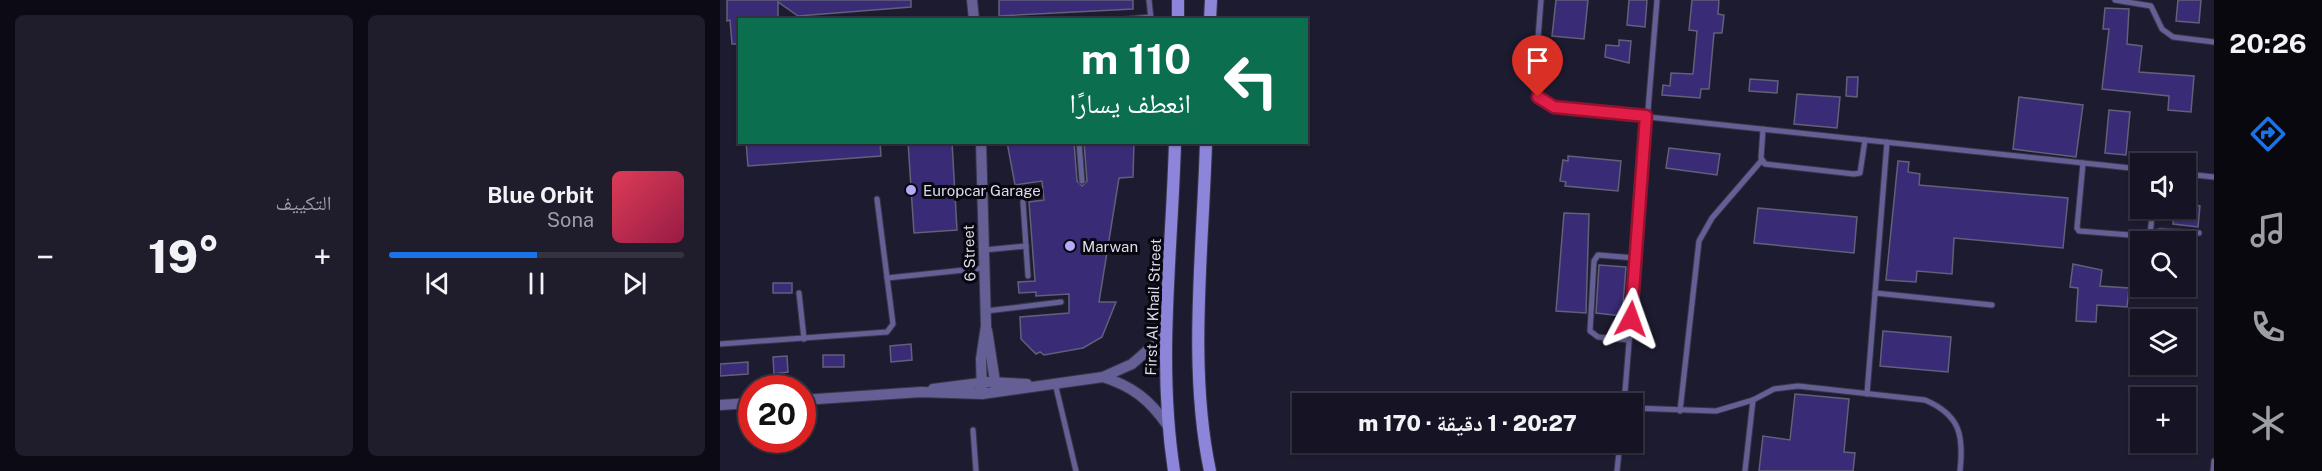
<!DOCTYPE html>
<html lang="ar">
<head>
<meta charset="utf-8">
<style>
  :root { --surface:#161424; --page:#1f1d2c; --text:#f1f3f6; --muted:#9e9ea6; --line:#353341; --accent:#1a73e8 }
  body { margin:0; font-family:"Public Sans","Noto Naskh Arabic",sans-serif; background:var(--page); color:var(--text); direction:rtl; height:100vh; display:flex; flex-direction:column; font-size:22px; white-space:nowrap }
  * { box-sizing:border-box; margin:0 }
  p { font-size:20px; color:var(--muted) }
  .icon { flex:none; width:33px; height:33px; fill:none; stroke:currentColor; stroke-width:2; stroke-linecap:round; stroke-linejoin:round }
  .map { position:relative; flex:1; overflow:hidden; direction:ltr }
  .sheet { display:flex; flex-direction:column; gap:15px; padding:15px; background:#0c0b14; width:720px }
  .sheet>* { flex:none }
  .guide { position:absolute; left:18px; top:18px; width:570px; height:126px; border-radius:0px; box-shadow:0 2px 4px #0004,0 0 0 2px var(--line); direction:rtl; background:#0b6e4f; color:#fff; overflow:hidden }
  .controls { position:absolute; left:1410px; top:153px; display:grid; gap:12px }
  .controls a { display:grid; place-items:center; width:66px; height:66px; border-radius:0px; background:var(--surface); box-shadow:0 2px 4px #0004,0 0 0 2px var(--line); font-size:30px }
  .speed { position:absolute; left:18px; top:375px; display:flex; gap:12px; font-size:30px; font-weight:700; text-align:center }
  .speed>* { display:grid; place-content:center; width:78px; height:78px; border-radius:50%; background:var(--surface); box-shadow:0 2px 4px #0004,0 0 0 2px var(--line); line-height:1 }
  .speed .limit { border:9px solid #d22; background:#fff; color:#111 }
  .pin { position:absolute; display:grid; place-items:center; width:51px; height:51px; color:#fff; margin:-62px -26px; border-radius:50% 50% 50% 0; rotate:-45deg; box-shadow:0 0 6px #0007 }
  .pin .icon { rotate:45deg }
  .me { position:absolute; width:66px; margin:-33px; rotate:4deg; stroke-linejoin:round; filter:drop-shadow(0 0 4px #0008) }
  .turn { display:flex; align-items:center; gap:21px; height:126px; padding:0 18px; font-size:27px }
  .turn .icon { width:78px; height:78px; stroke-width:2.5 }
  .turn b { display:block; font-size:42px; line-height:51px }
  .big { font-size:45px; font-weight:800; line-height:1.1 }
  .sheet .tile { flex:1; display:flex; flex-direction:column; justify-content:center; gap:9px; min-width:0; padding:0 21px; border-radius:9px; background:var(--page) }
  .song { display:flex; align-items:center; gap:18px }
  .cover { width:72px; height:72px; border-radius:9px; background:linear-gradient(135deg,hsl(350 70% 55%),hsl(340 70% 35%)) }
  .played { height:6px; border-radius:3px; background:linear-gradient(90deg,var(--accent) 50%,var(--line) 50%) }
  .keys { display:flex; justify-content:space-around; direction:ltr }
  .heat { display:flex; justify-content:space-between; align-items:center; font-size:33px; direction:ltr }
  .sheet .tiles { flex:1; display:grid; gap:15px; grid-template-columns:repeat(2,1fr) }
  .trip { position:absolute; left:572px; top:393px; width:351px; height:60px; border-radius:0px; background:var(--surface); box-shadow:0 2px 4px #0004,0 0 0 2px var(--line); font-weight:800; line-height:60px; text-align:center; direction:rtl }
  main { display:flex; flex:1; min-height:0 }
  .tabs { display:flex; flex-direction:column; width:108px; justify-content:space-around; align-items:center; background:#09080e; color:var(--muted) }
  .tabs .icon { width:42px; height:42px }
  .tabs .active { color:var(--accent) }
  .tabs b { font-size:27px; color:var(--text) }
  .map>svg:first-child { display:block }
  .building { fill:#3a2b77; stroke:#616079; stroke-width:1.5 }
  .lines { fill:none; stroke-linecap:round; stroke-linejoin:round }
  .service-casing { stroke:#38364a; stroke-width:7 }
  .minor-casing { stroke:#38364a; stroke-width:12 }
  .secondary-casing { stroke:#38364a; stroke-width:14 }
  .service { stroke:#646095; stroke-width:5 }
  .minor { stroke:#646095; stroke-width:10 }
  .secondary { stroke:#8d85da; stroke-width:12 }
  .route-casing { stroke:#92132f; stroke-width:15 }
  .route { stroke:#e11d48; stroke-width:10 }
  .poi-dot { fill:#b3adf9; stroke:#080710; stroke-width:2 }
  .labels { text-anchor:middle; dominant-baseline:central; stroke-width:6; stroke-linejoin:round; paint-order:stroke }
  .poi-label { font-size:15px; fill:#dcdceb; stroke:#080710; text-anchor:start }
  .street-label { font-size:15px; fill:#dcdceb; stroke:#080710 }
</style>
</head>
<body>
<main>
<nav class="tabs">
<b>20:26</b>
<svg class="icon active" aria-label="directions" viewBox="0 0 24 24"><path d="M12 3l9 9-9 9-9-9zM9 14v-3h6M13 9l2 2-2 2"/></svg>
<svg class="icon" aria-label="music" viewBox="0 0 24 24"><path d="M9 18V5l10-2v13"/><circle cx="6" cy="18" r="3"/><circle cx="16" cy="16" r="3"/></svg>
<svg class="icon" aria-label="phone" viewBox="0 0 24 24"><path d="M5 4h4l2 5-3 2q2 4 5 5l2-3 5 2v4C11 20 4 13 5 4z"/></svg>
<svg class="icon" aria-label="climate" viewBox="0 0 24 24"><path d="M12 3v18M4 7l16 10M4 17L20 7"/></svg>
</nav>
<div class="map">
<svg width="1494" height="471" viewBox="0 0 1494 471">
  <rect width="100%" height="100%" fill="#1d1b30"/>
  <g class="building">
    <polygon points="7,0 191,0 191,7 78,16 58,2 58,20 20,20 20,44 12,44 10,20 7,21"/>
    <polygon points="279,0 413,0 413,9 279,16"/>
    <polygon points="836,0 868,0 864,39 832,36"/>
    <polygon points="909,0 927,0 925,27 907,25"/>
    <polygon points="972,0 999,0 998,14 1004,15 1002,33 994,33 989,89 981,89 980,98 942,95 943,85 950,86 951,73 973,74 977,31 969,30"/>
    <polygon points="1458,0 1481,0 1479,23 1456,21"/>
    <polygon points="1385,8 1409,9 1407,44 1422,46 1419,72 1474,76 1471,112 1448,110 1449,96 1382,89 1389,29 1383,29"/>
    <polygon points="899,40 911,41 909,63 885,57 886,45 899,46"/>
    <polygon points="1127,77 1138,77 1137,97 1126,96"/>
    <polygon points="1030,79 1058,81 1057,93 1029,91"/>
    <polygon points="1077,94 1120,97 1117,128 1074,124"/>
    <polygon points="1299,97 1363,105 1356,157 1293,149"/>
    <polygon points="1389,110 1410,112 1406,155 1385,153"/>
    <polygon points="26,142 160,142 161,156 28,166"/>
    <polygon points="188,142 232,142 237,230 194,233"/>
    <polygon points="287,142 354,142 357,181 362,186 367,181 364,142 414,142 413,177 399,178 379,302 396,302 382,337 363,348 324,355 320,352 316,354 301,339 300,317 349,313 349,294 316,296 316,292 299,293 298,282 315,281 309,202 324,200 322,181 295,185"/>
    <polygon points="949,148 1000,154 997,175 946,168"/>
    <polygon points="848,156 901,161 898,191 845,186 846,182 840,181 843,160 848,161"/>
    <polygon points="1178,161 1189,162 1188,172 1200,174 1199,185 1348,198 1343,248 1234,238 1232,274 1197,271 1196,282 1166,280"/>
    <polygon points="1466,204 1480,206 1478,227 1453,224 1454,208 1466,208"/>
    <polygon points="1038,208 1137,217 1134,253 1034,243"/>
    <polygon points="844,213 869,214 866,313 836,311"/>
    <polygon points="1353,264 1382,270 1380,286 1409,288 1407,307 1377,305 1376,322 1356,321 1358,288 1350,287"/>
    <polygon points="879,265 906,267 902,316 876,313"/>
    <rect x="53" y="283" width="19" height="10"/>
    <polygon points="1163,331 1231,337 1228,372 1160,366"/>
    <polygon points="191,344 192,360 171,362 170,346"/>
    <rect x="103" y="355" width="21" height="12"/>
    <polygon points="67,356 68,372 54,374 53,357"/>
    <polygon points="28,362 28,374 0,376 0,364"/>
    <polygon points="735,393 738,404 709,404 709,401"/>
    <polygon points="1075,394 1129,399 1124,452 1135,453 1133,471 1039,471 1043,436 1070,440"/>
  </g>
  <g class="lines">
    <defs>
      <g id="service">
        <polyline points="429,0 431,19"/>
        <polyline points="821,0 814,89 825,104 834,107 1420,169"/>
        <polyline points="1395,0 1431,6 1442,29 1453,37 1494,42"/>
        <polyline points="397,20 431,17"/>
        <polyline points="1043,129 1041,158 1045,164 1134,174 1140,173 1145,140"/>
        <polyline points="359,142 362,181"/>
        <polyline points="1363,163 1357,228 1359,231 1423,236 1440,231 1479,233"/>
        <polyline points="1466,174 1494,177"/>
        <polyline points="303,202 308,276"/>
        <polyline points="1430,234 1433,208"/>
        <polyline points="264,250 306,246"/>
        <polyline points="167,278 264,268"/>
        <polyline points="79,293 84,339"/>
        <polyline points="1155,293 1272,305"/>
        <polyline points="266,311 341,302"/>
        <polyline points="909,340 878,337 870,331 874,261 878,255 915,258"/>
        <polyline points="0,344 167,332 173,324 157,199"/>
        <polyline points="335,383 356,471"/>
        <polyline points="1147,394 1167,142"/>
        <polyline points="904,404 937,0"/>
        <path d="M912 408 996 411 1033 400 1054 389 1078 386 1205 400C1240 415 1244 435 1240 471"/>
        <polyline points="960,411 979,241 992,218 1042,160"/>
        <polyline points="253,430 256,471"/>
        <polyline points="897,471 900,442"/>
        <polyline points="1025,471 1033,400"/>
        <polyline points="1493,471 1494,461"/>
      </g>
      <g id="minor">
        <polyline points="252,0 254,20"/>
        <polyline points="261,142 266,326 261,359 262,394"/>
        <polyline points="267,330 276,388"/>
        <path d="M383 377C412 386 430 400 447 425"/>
        <polyline points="213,389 268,382 307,384"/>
        <polyline points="82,400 201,392 262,394 383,377 412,364 436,343 444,329"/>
        <polyline points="0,405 32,403"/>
      </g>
      <g id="secondary">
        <polyline points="458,20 458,0"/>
        <polyline points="490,20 491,0"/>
        <path d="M486 142C483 248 468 368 490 471"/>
        <path d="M454 471C437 361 452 253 455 142"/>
      </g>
    </defs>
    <use href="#service" class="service-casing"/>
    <use href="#minor" class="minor-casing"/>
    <use href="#secondary" class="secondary-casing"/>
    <use href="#service" class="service"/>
    <use href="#minor" class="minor"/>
    <use href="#secondary" class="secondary"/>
  </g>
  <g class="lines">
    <defs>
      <polyline id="route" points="818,97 834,107 926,116 911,319"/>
    </defs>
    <use href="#route" class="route-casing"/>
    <use href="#route" class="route"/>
  </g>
  <g class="poi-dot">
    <circle cx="191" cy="190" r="6"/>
    <circle cx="350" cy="246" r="6"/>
  </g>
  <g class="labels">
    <g class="poi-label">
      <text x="203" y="190">Europcar Garage</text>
      <text x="362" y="246">Marwan</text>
    </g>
    <g class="street-label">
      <text transform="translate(249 253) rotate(-92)">6 Street</text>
      <text transform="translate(433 307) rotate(-88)">First Al Khail Street</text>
    </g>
  </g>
</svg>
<div class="controls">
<a><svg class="icon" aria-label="sound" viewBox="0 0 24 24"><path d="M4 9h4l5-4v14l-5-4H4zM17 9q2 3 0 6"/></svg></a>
<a><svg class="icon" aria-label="search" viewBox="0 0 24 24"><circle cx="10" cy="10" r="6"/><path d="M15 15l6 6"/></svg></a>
<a><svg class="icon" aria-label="layers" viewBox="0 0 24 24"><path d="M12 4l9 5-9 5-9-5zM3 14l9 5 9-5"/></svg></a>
<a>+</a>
</div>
<div class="speed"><div class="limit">20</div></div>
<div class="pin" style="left:818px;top:97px;background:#d93025"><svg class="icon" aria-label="arrive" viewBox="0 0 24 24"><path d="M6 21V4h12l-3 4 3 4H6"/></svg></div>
<svg class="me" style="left:911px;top:319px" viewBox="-20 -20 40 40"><path d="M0-17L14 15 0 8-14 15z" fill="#e11d48" stroke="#fff" stroke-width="4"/></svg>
<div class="trip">20:27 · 1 دقيقة · 170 m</div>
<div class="guide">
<div class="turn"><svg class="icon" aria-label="left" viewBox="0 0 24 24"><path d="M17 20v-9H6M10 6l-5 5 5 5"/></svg><div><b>110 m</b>انعطف يسارًا</div></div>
</div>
</div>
<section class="sheet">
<div class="tiles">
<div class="tile">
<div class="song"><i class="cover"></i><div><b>Blue Orbit</b><p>Sona</p></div></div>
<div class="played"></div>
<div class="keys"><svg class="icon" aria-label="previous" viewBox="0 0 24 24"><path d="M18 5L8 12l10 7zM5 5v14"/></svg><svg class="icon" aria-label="pause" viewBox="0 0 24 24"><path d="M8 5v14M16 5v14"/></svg><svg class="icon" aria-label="next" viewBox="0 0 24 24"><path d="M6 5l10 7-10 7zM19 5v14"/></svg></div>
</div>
<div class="tile"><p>التكييف</p>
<div class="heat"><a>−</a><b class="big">19°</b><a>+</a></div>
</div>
</div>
</section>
</main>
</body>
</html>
